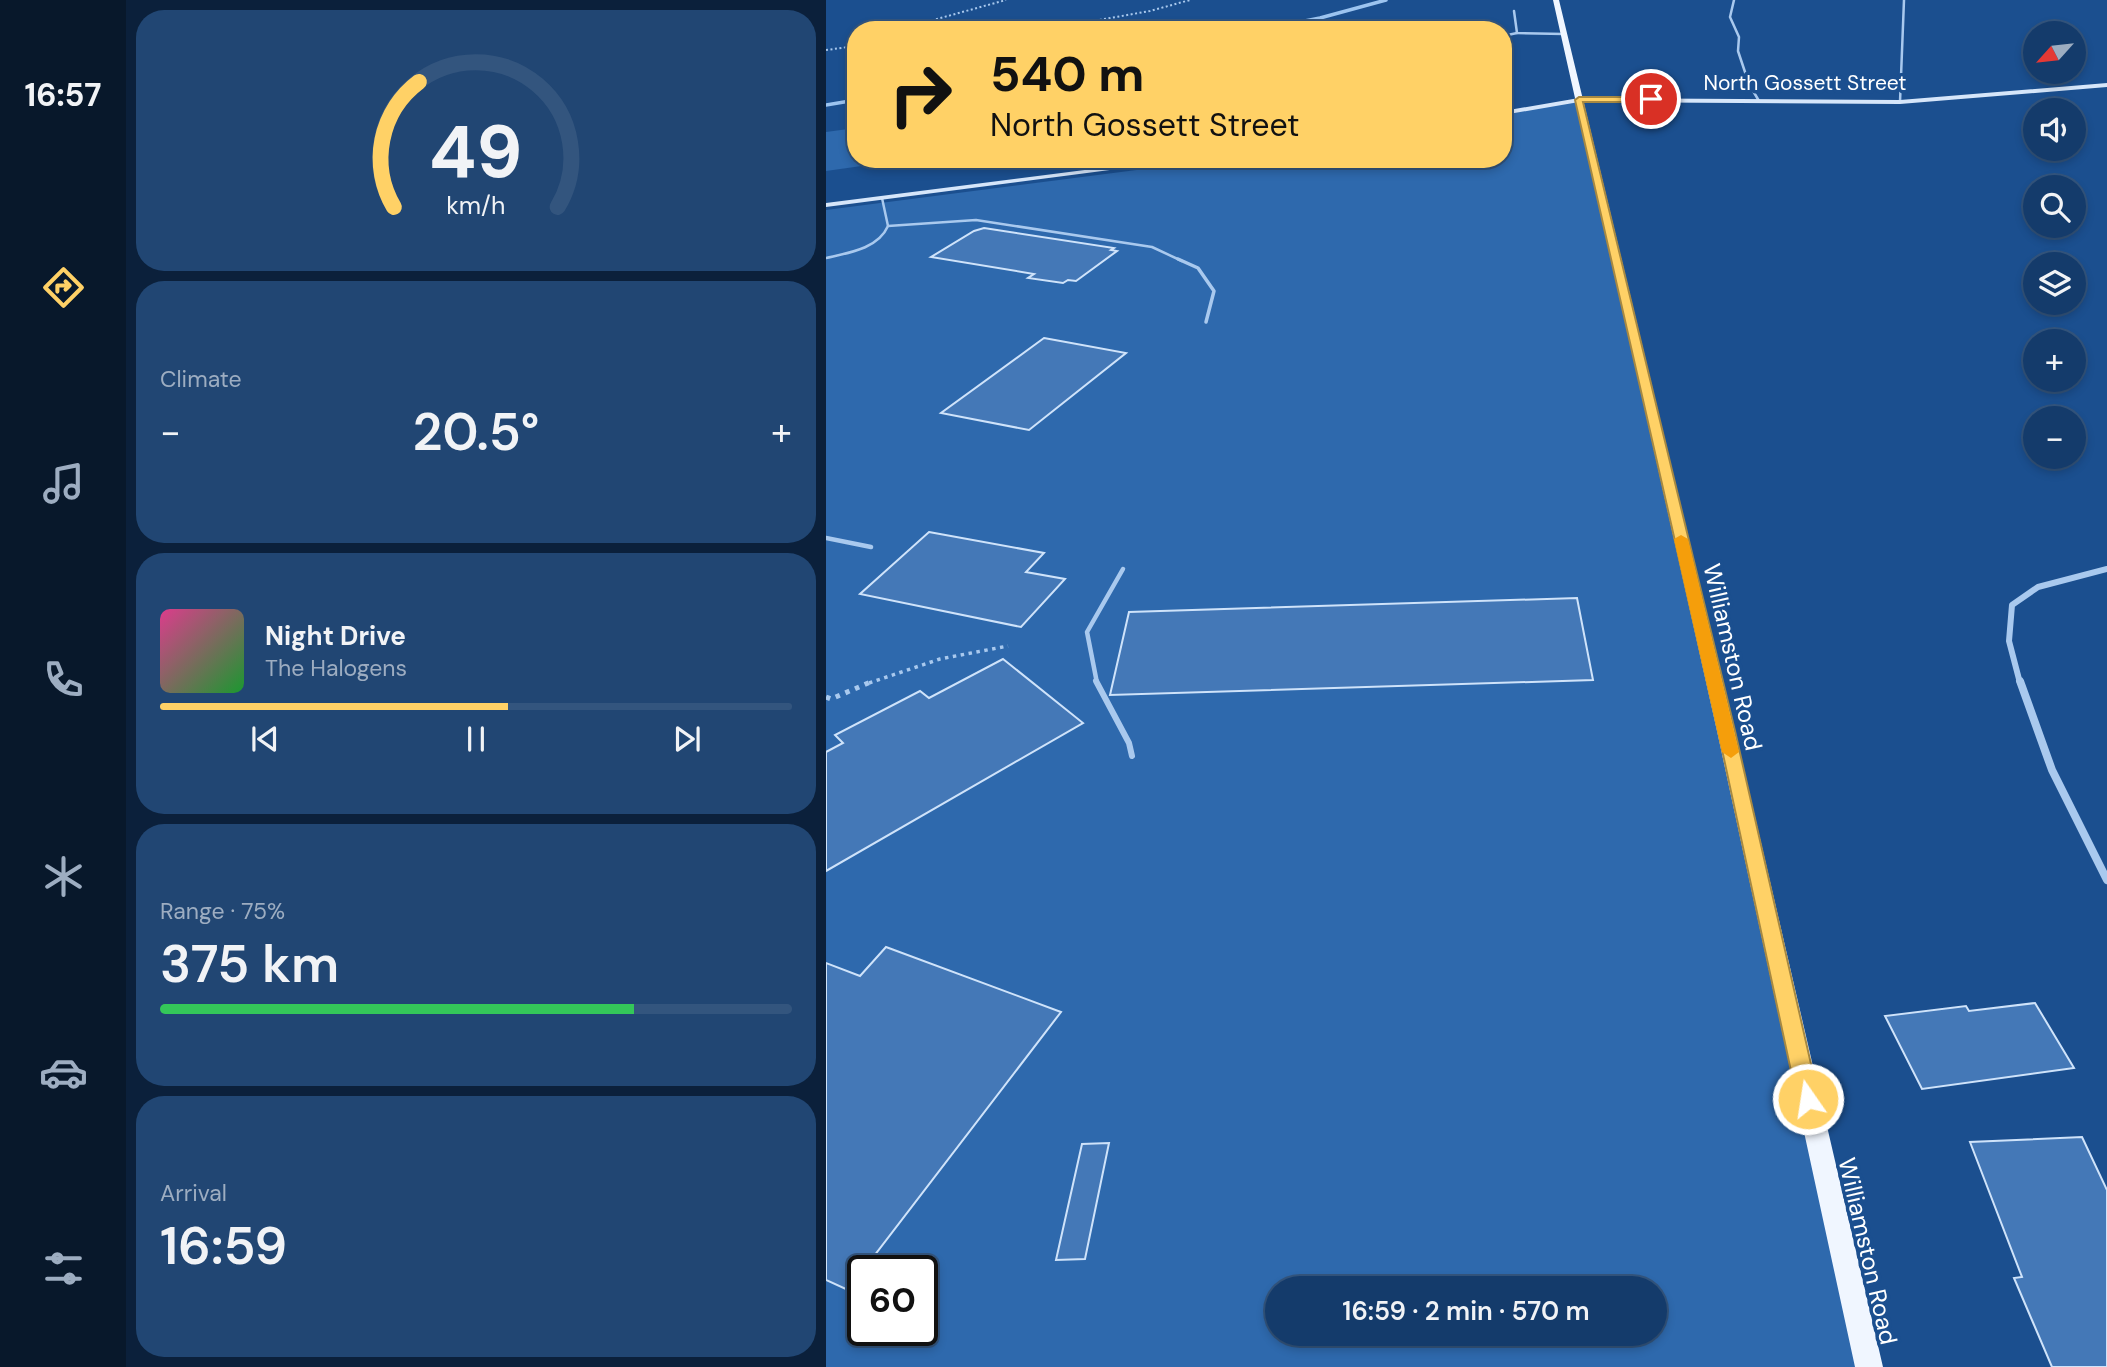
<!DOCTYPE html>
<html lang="en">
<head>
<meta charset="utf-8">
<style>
  :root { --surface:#143b6b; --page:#214673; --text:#f1f3f6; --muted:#9dadc1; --line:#33557e; --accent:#ffd166 }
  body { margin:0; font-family:"DM Sans",sans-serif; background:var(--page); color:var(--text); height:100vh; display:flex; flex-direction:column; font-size:26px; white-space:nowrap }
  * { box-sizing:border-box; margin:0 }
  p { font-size:23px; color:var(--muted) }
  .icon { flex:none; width:38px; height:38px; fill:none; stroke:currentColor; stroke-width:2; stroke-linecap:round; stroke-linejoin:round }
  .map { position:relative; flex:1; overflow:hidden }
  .panel { display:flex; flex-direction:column; gap:10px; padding:10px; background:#0b203b; width:700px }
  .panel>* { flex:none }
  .top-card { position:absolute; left:21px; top:21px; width:665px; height:147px; border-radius:28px; box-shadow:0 4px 10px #0003,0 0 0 2px var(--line); background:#ffd166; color:#111; overflow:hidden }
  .needle { width:46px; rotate:243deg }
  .controls { position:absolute; left:1197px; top:21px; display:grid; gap:14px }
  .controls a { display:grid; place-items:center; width:63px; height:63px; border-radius:50%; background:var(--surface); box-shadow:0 4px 10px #0003,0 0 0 2px var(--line); font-size:35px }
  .speed { position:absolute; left:21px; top:1255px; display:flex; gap:14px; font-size:35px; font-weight:700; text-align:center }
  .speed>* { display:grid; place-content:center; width:91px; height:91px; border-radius:50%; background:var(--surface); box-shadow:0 4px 10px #0003,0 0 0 2px var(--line); line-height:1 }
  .speed .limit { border:4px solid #111; border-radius:10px; background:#fff; color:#111 }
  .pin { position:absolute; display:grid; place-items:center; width:60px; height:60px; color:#fff; margin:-30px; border:4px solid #fff; border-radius:50%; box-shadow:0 2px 7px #0007 }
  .me { position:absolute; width:77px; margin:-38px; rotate:347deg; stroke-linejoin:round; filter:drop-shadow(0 0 5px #0008) }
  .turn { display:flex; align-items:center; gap:24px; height:147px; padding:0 28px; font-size:32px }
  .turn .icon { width:91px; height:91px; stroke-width:2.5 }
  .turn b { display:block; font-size:49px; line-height:60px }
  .big { font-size:52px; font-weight:600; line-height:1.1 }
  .panel .tile { flex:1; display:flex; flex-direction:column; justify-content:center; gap:10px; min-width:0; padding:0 24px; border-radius:28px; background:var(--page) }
  .panel .dial { align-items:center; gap:0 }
  .dial svg { height:182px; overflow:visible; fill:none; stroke:var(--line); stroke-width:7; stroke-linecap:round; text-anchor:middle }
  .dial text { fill:var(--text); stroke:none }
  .song { display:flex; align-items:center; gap:21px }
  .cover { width:84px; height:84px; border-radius:10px; background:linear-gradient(135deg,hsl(330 70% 55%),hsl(130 70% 35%)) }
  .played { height:7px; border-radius:4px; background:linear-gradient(90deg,var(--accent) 55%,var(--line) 55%) }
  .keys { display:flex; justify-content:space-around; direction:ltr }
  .heat { display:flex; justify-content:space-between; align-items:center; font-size:38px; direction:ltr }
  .charge { height:10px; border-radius:5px; background:linear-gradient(90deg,#34c759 75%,var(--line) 0) }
  .trip { position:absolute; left:439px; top:1276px; width:402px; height:70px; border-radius:35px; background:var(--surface); box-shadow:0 4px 10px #0003,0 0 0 2px var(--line); font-weight:600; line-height:70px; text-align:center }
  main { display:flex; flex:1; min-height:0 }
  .dock { display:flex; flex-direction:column; width:126px; justify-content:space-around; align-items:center; background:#08182b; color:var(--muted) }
  .dock .icon { width:49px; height:49px }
  .dock .current { color:var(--accent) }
  .dock b { font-size:32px; color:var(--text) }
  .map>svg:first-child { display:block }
  .green { fill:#2e69ad; fill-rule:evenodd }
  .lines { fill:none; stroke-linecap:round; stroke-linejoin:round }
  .stream { stroke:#9cc4f0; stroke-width:3.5 }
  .building { fill:#4478b7; stroke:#cfe3fa; stroke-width:2 }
  .path-far2 { stroke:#a9c9ee; stroke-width:2; stroke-dasharray:2 2.5; stroke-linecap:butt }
  .path-far1 { stroke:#a9c9ee; stroke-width:3.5; stroke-dasharray:3.5 4.5; stroke-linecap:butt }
  .path { stroke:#a9c9ee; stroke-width:5; stroke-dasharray:4.5 6; stroke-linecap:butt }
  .lane-far3 { stroke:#a9c9ee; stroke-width:2.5 }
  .lane-far2 { stroke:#a9c9ee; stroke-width:3.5 }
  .lane-far1 { stroke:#a9c9ee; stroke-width:4.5 }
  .lane { stroke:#a9c9ee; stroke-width:6 }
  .street-far2 { stroke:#a9c9ee; stroke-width:2.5 }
  .street-far1 { stroke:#a9c9ee; stroke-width:6 }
  .street { stroke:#a9c9ee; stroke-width:8 }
  .secondary { fill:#d6e6fa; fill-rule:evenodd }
  .primary { fill:#f0f6ff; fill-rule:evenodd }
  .route { fill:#ffd166; stroke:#a68842; stroke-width:2 }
  .slow { fill:#f59e0b }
  .labels { text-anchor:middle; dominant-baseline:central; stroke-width:7; stroke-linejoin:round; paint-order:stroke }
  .far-street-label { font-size:21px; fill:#fff; stroke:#1b4f8f }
  .street-label { font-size:24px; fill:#fff; stroke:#1b4f8f }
</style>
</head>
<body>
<main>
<nav class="dock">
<b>16:57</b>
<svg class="icon current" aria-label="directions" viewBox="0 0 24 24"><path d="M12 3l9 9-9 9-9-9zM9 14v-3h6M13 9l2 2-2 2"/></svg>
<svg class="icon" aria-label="music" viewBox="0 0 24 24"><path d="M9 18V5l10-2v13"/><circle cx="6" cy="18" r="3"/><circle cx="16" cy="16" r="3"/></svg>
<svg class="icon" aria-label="phone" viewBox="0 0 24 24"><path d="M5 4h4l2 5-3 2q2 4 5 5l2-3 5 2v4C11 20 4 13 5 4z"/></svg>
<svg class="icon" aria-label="climate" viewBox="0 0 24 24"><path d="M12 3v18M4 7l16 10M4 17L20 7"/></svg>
<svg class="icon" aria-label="car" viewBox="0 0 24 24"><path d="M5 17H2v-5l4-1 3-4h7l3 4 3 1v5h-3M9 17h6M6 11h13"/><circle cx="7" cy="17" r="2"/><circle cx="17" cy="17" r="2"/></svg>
<svg class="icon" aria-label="filters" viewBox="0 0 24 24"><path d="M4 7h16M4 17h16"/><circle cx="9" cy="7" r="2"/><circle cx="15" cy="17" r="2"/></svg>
</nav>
<section class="panel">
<div class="tile dial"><svg viewBox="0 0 100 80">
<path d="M14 69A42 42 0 1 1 86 69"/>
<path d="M14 69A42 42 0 0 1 25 14" stroke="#ffd166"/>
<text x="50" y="56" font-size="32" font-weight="700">49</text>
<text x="50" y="72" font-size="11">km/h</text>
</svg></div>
<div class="tile"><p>Climate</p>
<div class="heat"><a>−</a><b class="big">20.5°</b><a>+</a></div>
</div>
<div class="tile">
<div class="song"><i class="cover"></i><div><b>Night Drive</b><p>The Halogens</p></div></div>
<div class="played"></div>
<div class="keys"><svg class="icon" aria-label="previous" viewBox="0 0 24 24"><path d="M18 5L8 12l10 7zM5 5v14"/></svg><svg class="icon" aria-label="pause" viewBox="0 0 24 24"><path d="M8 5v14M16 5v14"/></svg><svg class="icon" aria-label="next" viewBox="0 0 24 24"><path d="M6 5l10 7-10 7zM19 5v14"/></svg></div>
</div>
<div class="tile"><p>Range · 75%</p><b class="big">375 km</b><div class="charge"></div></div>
<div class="tile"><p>Arrival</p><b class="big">16:59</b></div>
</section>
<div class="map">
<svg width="1281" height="1367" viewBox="0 0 1281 1367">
  <rect width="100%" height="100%" fill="#1b4f8f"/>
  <g class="green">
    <path d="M753 100 1043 1367H0V210L396 159H677V115ZM37 1270H96V1330H37ZM452 1288H830V1334H452Z"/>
    <polygon points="30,128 30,159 78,160 0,171 0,132"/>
  </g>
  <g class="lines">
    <g class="stream">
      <polyline points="433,30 494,18 560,0"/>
      <polyline points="0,105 30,100"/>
    </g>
  </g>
  <g class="building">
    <polygon points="158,228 288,248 285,250 291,251 250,281 242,280 237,283 202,278 208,274 105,257 148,231"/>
    <polygon points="218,338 300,353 203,430 115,413"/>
    <polygon points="103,532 218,553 200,572 239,579 195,627 34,594"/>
    <polygon points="751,598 767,680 284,695 303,612"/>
    <polygon points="177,659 257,723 0,871 0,752 17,743 9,735 94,691 103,698"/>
    <polygon points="60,947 235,1012 22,1290 0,1280 0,963 34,976"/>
    <polygon points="1209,1003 1248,1068 1096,1089 1059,1016 1140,1006 1143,1011"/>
    <polygon points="1256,1137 1281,1190 1281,1367 1226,1367 1188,1278 1196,1277 1144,1142"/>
    <polygon points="283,1143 259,1259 230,1260 256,1144"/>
  </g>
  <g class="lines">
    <g class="path-far2">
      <polyline points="71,30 180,0"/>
      <polyline points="216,30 324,11 364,0"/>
      <polyline points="0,50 30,46"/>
    </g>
    <polyline class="path-far1" points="43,683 114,659 182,646"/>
    <polyline class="path" points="0,697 5,699 47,681"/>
    <g class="lane-far3">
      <polyline points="688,11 691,33 738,34"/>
      <polyline points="677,36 691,33"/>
      <polyline points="56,198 62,226"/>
      <path d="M0 258C22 253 52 249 62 226L150 220 326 247 356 261"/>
    </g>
    <polyline class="lane-far2" points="352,259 372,268 388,291 380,322"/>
    <g class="lane-far1">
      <polyline points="0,538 45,547"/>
      <polyline points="271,683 261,632 297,569"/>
    </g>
    <polyline class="lane" points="270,681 303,743 306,756"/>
    <g class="street-far2">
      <polyline points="908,0 904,17 913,37 912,51 923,84 933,101"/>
      <polyline points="1074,102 1078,0"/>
    </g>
    <polyline class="street-far1" points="1194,683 1183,641 1186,605 1212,587 1281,569"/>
    <polyline class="street" points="1194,681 1226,770 1281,880"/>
    <g class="secondary">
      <polygon points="1281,83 1281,87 1074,104 753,102 677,115 677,111 753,98 1074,100"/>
      <polygon points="345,159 368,159 0,207 0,203"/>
    </g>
    <polygon class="primary" points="727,0 733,0 909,731 1057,1367 1029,1367 891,731"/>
  </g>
  <polygon class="route" points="753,97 825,97 829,99 825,102 757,102 909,731 993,1099 989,1106 982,1109 974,1106 971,1099 892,731 749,100"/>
  <polygon class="slow" points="855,535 862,539 913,752 905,758 896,752 848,539"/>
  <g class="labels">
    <g class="far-street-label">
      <text x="979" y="83">North Gossett Street</text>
    </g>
    <g class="street-label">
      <text transform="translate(907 657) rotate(77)">Williamston Road</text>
      <text transform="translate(1042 1251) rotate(77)">Williamston Road</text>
    </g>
  </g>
</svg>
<div class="controls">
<a><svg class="needle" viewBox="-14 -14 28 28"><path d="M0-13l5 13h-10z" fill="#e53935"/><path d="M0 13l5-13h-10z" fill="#9dadc1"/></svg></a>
<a><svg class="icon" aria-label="sound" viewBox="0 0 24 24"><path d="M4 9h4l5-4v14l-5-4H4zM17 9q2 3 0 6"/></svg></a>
<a><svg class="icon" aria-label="search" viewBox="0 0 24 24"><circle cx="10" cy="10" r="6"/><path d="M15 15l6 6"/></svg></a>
<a><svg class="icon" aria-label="layers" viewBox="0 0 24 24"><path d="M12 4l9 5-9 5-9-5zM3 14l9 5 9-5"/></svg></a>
<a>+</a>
<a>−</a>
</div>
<div class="speed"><div class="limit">60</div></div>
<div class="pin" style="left:825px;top:99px;background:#d93025"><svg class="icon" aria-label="arrive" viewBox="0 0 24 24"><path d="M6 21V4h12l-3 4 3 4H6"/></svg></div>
<svg class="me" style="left:982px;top:1099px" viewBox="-20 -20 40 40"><circle r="17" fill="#ffd166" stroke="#fff" stroke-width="3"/><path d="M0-11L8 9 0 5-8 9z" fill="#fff"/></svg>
<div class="trip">16:59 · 2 min · 570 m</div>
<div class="top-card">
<div class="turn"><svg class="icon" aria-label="right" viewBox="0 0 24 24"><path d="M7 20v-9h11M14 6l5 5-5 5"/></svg><div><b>540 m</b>North Gossett Street</div></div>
</div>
</div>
</main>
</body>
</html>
